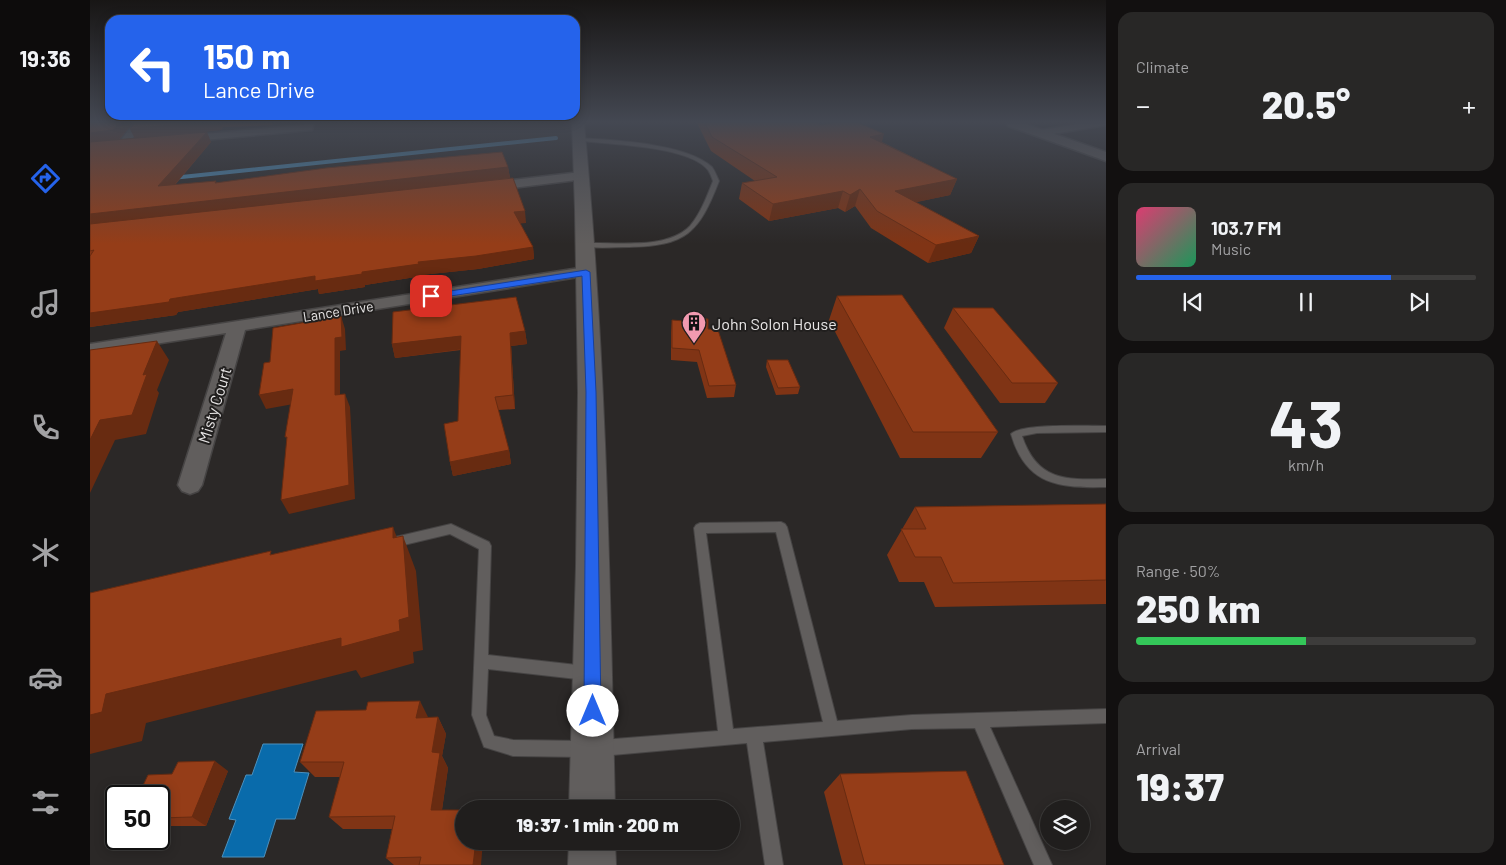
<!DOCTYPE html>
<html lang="en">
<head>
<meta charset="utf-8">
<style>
  :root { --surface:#201e1d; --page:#282726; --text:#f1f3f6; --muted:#a2a2a4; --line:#3d3c3b; --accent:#2563eb }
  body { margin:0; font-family:Barlow,sans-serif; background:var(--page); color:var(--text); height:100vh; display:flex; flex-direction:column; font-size:19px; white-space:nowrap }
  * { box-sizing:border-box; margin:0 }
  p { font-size:16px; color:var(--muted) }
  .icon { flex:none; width:28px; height:28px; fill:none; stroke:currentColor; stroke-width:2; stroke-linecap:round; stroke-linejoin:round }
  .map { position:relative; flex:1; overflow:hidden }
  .side { display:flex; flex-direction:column; gap:12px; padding:12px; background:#121010; width:400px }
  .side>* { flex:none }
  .guide { position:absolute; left:15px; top:15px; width:475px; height:105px; border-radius:15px; box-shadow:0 2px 12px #0003,0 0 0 1px var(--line); background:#2563eb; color:#fff; overflow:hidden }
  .controls { position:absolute; left:950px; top:800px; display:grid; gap:10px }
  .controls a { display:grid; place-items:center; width:50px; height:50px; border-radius:50%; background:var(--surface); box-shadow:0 2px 12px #0003,0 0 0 1px var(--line); font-size:25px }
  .speed { position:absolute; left:15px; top:785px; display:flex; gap:10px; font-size:25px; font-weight:700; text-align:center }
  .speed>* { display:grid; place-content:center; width:65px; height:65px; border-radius:50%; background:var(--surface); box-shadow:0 2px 12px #0003,0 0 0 1px var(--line); line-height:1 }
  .speed .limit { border:2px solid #111; border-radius:8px; background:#fff; color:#111 }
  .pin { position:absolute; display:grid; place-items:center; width:42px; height:42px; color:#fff; margin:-21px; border-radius:10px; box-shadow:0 2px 8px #0006 }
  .me { position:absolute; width:55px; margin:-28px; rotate:0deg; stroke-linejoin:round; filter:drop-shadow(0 0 4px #0008) }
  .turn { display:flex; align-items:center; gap:18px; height:105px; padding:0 15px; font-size:22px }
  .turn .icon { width:65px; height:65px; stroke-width:2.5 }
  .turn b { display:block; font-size:35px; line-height:42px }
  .big { font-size:38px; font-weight:800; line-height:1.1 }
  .side .card { flex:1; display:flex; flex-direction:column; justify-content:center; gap:8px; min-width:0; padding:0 18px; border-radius:15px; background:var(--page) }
  .side .dial { align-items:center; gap:0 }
  .dial b { font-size:65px; line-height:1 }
  .song { display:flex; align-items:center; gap:15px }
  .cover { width:60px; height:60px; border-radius:8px; background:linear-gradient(135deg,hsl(340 70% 55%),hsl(150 70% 35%)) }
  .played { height:5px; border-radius:2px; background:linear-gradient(90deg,var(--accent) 75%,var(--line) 75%) }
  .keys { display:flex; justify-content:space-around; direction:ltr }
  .heat { display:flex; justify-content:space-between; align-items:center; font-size:28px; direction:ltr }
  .charge { height:8px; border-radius:4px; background:linear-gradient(90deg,#34c759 50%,var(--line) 0) }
  .trip { position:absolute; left:365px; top:800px; width:285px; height:50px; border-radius:25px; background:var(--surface); box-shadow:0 2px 12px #0003,0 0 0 1px var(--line); font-weight:800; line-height:50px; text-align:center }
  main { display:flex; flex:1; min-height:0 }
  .dock { display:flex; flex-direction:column; width:90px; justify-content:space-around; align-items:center; background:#0d0c0c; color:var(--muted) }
  .dock .icon { width:35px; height:35px }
  .dock .current { color:var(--accent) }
  .dock b { font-size:22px; color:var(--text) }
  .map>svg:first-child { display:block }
  .water { fill:#096bab; stroke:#4c90bd }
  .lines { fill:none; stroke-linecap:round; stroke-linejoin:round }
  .stream { stroke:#4c90bd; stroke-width:4 }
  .service-casing { stroke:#464444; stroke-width:2 }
  .minor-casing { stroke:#464444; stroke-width:3 }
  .tertiary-casing { stroke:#464444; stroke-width:3 }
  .secondary-casing { stroke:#464444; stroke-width:2 }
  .service { fill:#615e5d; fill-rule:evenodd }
  .minor { fill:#615e5d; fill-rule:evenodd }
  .tertiary { fill:#615e5d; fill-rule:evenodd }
  .secondary { fill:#615e5d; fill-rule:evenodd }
  .wall { fill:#803415 }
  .shaded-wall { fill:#682b11 }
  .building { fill:#953d18; stroke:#682b11 }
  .route { fill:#2563eb; stroke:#184099 }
  .labels { text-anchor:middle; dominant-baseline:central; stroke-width:4; stroke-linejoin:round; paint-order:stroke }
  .far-street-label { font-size:14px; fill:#e9e7e7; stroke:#211f1e }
  .poi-label { font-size:16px; fill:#e9e7e7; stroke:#211f1e; text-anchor:start }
  .street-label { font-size:16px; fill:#e9e7e7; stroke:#211f1e }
</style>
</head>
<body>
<main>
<nav class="dock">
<b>19:36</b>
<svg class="icon current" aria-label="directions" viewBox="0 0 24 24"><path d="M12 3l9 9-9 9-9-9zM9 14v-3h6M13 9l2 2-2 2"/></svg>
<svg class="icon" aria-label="music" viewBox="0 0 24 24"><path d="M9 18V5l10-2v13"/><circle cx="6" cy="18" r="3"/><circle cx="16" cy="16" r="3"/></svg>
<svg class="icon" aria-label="phone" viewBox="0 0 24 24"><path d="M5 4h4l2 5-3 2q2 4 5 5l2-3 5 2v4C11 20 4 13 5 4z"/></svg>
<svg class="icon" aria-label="climate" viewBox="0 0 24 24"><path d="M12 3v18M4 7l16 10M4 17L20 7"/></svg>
<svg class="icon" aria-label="car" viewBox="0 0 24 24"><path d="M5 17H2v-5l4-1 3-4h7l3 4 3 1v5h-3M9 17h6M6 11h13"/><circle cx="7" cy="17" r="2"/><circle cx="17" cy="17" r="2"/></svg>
<svg class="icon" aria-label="filters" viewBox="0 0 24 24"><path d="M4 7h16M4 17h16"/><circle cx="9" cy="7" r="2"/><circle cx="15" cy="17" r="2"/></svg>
</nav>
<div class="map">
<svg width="1016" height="865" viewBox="0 0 1016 865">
  <rect width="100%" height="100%" fill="#2b2827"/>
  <polygon class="water" points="173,744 213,744 204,772 219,773 205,819 186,819 174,857 132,857 146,820 139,819 156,775 162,775"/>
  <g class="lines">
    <polyline class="stream" points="82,178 466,138"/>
    <defs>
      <g id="service">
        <path d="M488 138C522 140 596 143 622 167 625 171 627 177 629 181 609 233 596 246 539 247 524 247 507 249 493 246V244L495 243C526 242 577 250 600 226 611 213 617 196 623 181 622 178 620 173 618 170 598 145 517 145 486 140Z"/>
        <path d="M1016 426V432L947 433 932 436C947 481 976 480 1016 479V487C970 488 936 486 921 434 931 423 998 426 1016 426Z"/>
        <path d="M691 522 695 524 697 527 747 721 822 715 1016 709V723L900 727 962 865H944L885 728 822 729 673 742 693 865H675L657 743 511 756 506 753 503 748 506 743 511 740 628 731 604 528 606 525 610 523ZM686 532 733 722 643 729 616 533Z"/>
        <polygon points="361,524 399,542 401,546 398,655 496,666 501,668 503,673 501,678 496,680 398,669 396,715 404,736 423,740 494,741 499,744 502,749 499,754 494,757 423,756 394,747 382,715 389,549 360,534 301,548 297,546 295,543 297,540 301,538"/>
      </g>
      <g id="minor">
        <polygon points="44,123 54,123 37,146 29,146 28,144"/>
        <polygon points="214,123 224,123 222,130 92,142 87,139 92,136 214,125"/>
        <polygon points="995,123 1016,123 1016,125 951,136 946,133 951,130"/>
        <polygon points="491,172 497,176 495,179 397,191 391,187 397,183"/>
        <polygon points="496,267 501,269 504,272 501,275 155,330 112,485 108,491 100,494 92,491 88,485 136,333 0,354 0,344"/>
      </g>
      <polygon id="tertiary" points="916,123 933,123 1016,152 1016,161 918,126"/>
      <g id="secondary">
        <path d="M482 123H494C516 351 520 580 525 809H479L486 566 488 392 485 210Z"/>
        <polygon points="479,841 525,841 526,865 478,865"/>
      </g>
    </defs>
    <use href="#service" class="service-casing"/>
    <use href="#minor" class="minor-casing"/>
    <use href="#tertiary" class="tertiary-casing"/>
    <use href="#secondary" class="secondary-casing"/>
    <use href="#service" class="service"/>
    <use href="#minor" class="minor"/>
    <use href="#tertiary" class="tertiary"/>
    <use href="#secondary" class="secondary"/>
  </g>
  <g class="wall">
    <polygon points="0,123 43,123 29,140 45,138 44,123 183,123 182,125 133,127 131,130 111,132 121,142 85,185 418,167 420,178 436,223 430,223 443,247 444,259 388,269 331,275 332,276 275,285 275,287 229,294 228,289 88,312 86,315 0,327"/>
    <polygon points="607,123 727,123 731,125 792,142 867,179 860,195 826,202 889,236 881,253 838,263 781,228 765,206 755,212 748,208 679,221 649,199 652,183 665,181 621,151"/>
    <polygon points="747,296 908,432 891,458 810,458 739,320"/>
    <polygon points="863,308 968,383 955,403 910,403 854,328"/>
    <polygon points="582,320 618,329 646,385 644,397 617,398 607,362 581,360 581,332"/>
    <polygon points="435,331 437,344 421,346 425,409 408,410 419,450 421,464 363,476 360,462 368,421 371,350 305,358 302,344"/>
    <polygon points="677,360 710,387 708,394 686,395 676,367"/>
    <polygon points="1016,504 1016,604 845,607 834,582 809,582 797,555 825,507"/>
    <polygon points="348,717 356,734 352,756 358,768 352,810 391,865 304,865 296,858 302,829 253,829 239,817 250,777 225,777 210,762 338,718"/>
    <polygon points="138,771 116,826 78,826 69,821 69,796 82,774"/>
    <polygon points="750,774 914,865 753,865 734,792"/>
  </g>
  <g class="shaded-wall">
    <polygon points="29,123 43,123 28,140 0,144 0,133"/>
    <polygon points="102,123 131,123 133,127 131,130 45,139 40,129"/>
    <polygon points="117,132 121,142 74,197 68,186"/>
    <polygon points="794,134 790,149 780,137"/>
    <polygon points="418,167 420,178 0,226 0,214"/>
    <polygon points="867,179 860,195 799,208 805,191"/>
    <polygon points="770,189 765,206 755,212 760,195"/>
    <polygon points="753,191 748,208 679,221 683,204"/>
    <polygon points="435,211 436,223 425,224 424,212"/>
    <polygon points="889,236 881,253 838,263 846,245"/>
    <polygon points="443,247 444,259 388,269 331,275 332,276 275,285 275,287 229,294 228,289 88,312 86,315 0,327 0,313 80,299 225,276 272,272 328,262"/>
    <polygon points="251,316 255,329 256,350 250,351 250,409 245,395 245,338"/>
    <polygon points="435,331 437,344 421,346 425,409 423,395 420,333"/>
    <polygon points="371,336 374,349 305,358 302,344"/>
    <polygon points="67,341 79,360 67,390 69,393 56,434 25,440 0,493 0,440 10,420 53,375"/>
    <polygon points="203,389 209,403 176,409 169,395"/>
    <polygon points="255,394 260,407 265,499 199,514 191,500"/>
    <polygon points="419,450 421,464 363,476 360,462"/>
    <polygon points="303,527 315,559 313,536 326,571 333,650 323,652 324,663 271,678 266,670 56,723 52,741 0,754 0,715 16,694 303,538"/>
    <polygon points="330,701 338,717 335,734 326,718"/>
    <polygon points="348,717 356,734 352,756 358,768 350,823 341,810 342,752"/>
    <polygon points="125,761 138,771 116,826 102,817"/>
    <polygon points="386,841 393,841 391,865 383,865"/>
  </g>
  <g class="building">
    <polygon points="0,123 29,123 23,130 0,133"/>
    <polygon points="44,123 102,123 40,129"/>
    <polygon points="615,123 727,123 731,125 743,123 769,123 794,134 780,137 867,179 805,191 889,236 846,245 787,211 770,189 760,195 753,191 683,204 652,183 687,177 622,137"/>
    <polygon points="117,132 68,186 126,181 125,183 236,168 412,152 418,167 0,214 0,142"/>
    <polygon points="423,178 435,211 424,212 443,247 386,256 328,262 329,264 272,272 272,274 225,281 225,276 80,299 79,302 0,313 0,256 4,250 0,251 0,224"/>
    <polygon points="812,295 908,432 823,432 747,296"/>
    <polygon points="426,297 435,331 420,333 423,395 405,397 419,450 360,462 354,424 368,421 371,336 302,344 303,312"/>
    <polygon points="863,308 903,308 968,383 922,383"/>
    <polygon points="251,316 252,337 245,338 245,395 255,394 259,485 191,500 197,437 195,437 203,389 169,395 174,363 180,362 183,328"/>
    <polygon points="594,318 618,319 618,329 628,330 646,385 619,386 609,350 582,348 582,320 594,321"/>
    <polygon points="67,341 53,375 57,374 42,415 10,420 0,440 0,350"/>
    <polygon points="677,360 698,360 710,387 688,388"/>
    <polygon points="1016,504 1016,580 863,583 851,557 825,557 811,529 836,529 825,507"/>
    <polygon points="303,527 303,538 313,536 319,617 309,620 310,631 251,647 251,638 16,694 12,712 0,715 0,593 181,551 180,555"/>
    <polygon points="330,701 326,718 348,717 342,752 350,753 341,810 374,810 374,841 386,841 383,865 329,865 331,857 296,858 305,816 239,817 254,762 210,762 226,711 276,710 278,702"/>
    <polygon points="125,761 102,817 69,818 69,796 48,796 58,775 82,774 88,762"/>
    <polygon points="876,771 914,865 775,865 750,774"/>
  </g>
  <linearGradient id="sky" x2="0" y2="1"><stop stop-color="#181615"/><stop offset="0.5" stop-color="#444852"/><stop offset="1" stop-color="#444852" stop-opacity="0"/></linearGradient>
  <rect width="1016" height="244" fill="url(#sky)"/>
  <polygon class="route" points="496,270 500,272 506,392 511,711 509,717 503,720 497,717 494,711 496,392 492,276 341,299 337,296 341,294"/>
  <defs>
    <symbol id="building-pin" viewBox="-11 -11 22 30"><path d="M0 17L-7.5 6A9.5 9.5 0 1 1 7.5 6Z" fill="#f29ab0" stroke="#211f1e"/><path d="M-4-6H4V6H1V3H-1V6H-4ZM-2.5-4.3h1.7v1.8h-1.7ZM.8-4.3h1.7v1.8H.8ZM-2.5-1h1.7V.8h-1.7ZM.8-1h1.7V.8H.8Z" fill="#111"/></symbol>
  </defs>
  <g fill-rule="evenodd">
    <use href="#building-pin" x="590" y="309" width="28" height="38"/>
  </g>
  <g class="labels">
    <g class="far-street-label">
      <text transform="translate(248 311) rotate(-9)">Lance Drive</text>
    </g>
    <g class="poi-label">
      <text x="622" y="323">John Solon House</text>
    </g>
    <g class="street-label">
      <text transform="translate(124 405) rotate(-73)">Misty Court</text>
    </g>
  </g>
</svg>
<div class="controls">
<a><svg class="icon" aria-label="layers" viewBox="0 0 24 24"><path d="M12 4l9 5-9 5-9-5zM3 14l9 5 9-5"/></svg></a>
</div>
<div class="speed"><div class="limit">50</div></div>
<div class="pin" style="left:341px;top:296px;background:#d93025"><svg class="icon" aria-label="arrive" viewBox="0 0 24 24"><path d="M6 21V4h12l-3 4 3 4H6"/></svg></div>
<svg class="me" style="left:503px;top:711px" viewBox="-20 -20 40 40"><circle r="19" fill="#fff"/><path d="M0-13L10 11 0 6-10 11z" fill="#2563eb"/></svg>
<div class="trip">19:37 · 1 min · 200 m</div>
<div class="guide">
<div class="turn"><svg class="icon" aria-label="left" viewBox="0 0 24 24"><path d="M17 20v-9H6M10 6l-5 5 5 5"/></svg><div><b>150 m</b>Lance Drive</div></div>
</div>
</div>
<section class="side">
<div class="card"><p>Climate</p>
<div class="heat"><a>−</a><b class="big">20.5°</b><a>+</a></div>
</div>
<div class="card">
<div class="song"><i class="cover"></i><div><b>103.7 FM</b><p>Music</p></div></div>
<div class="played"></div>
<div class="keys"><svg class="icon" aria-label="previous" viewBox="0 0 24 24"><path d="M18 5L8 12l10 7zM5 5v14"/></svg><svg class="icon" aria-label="pause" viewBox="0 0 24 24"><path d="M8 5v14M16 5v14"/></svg><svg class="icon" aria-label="next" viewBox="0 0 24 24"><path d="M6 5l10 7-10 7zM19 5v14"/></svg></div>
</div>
<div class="card dial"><b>43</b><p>km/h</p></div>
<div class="card"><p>Range · 50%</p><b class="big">250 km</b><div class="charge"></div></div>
<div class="card"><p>Arrival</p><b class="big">19:37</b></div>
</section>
</main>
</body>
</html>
